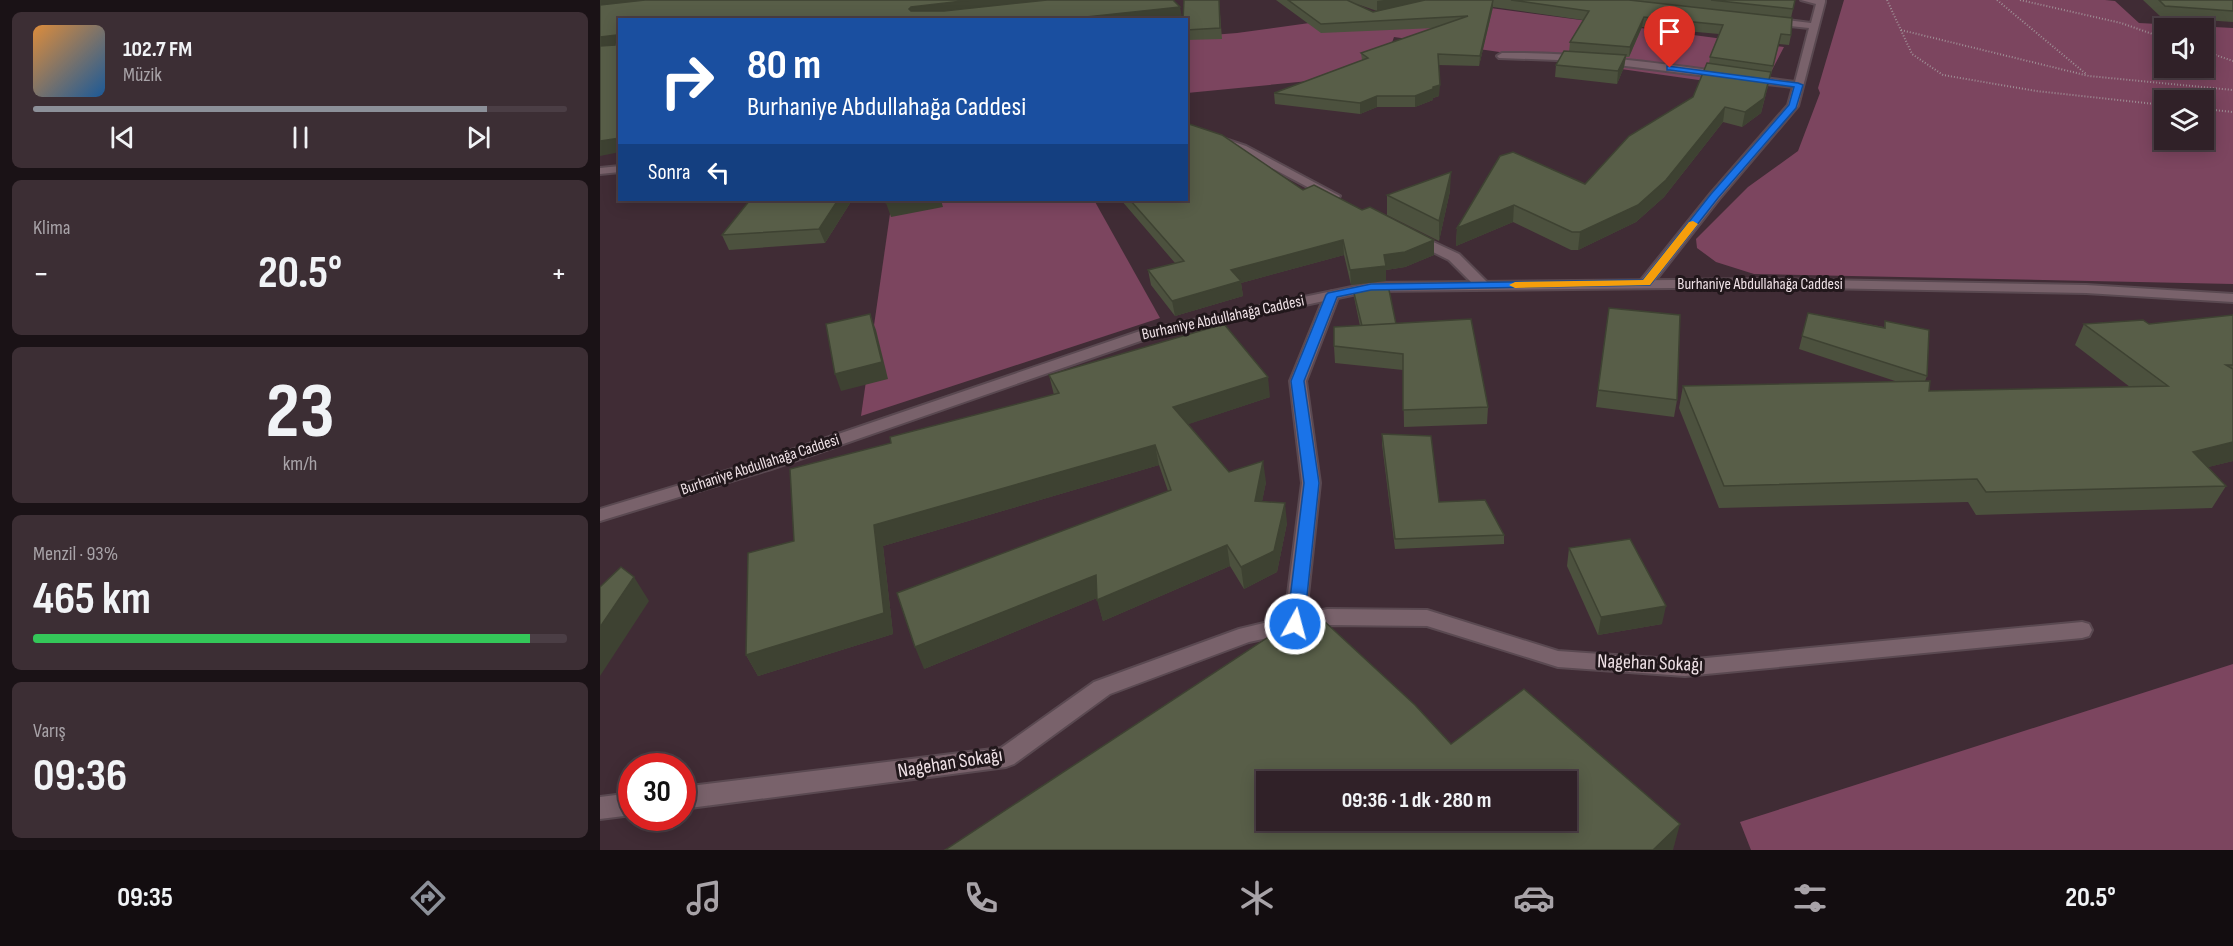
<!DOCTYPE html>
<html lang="tr">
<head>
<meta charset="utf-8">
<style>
  :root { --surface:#302128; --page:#3c2e34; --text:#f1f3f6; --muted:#a8a3a8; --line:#4b3e45; --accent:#8c9099 }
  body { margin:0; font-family:"Sofia Sans Condensed",sans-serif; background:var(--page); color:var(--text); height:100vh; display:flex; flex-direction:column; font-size:22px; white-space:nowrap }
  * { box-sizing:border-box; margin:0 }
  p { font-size:20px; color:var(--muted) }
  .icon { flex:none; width:33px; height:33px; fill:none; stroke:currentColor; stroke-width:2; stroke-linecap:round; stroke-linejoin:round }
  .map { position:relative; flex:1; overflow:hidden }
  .panel { display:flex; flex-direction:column; gap:12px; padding:12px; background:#1a1216; width:600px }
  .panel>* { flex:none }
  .guide { position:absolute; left:18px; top:18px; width:570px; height:183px; border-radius:0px; box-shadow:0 3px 15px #0003,0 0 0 2px var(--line); background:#1a4fa0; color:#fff; overflow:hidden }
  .controls { position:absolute; left:1554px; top:18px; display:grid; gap:12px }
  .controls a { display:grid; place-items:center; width:60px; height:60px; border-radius:0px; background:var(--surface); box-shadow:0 3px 15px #0003,0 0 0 2px var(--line); font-size:30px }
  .speed { position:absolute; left:18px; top:753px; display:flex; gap:12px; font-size:30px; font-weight:700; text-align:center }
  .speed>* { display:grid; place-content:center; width:78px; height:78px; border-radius:50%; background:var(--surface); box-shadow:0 3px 15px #0003,0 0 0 2px var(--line); line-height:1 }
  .speed .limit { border:9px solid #d22; background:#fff; color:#111 }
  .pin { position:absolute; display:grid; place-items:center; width:51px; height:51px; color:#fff; margin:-62px -26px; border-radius:50% 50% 50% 0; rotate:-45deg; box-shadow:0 0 6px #0007 }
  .pin .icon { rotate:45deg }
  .me { position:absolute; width:66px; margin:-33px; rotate:7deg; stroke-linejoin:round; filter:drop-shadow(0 0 4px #0008) }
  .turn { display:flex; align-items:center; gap:21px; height:126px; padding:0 30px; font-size:27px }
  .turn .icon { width:78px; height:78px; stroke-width:2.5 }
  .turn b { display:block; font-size:42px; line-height:51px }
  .then { display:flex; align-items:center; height:57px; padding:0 30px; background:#0003; gap:12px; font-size:22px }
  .big { font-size:45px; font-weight:700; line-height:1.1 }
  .panel .card { flex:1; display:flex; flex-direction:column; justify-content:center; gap:9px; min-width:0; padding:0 21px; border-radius:9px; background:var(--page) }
  .panel .dial { align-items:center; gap:0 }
  .dial b { font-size:78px; line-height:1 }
  .song { display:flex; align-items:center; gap:18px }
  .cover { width:72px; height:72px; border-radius:9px; background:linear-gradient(135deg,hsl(30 70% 55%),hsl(210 70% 35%)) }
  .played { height:6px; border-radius:3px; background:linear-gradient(90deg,var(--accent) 85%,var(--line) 85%) }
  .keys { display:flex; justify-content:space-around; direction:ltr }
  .heat { display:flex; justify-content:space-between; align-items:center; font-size:33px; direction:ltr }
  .charge { height:9px; border-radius:4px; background:linear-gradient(90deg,#34c759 93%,var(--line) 0) }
  .trip { position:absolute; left:656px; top:771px; width:321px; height:60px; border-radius:0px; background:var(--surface); box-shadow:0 3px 15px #0003,0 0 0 2px var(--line); font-weight:700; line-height:60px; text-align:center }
  .menu { display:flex; height:96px; justify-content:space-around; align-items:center; background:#130d10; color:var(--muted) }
  .menu .icon { width:42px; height:42px }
  .menu .selected { color:var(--accent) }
  .menu b { font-size:27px; color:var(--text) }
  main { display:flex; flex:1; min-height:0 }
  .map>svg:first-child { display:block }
  .green { fill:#7c455f; fill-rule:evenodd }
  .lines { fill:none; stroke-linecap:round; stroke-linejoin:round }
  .minor-casing { stroke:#5a4951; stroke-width:4 }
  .secondary-casing { stroke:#5a4951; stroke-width:4 }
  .path { stroke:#9f8e95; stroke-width:2; stroke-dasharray:1 2; stroke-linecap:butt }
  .minor { fill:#79626b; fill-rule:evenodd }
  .secondary { fill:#79626b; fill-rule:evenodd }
  .wall { fill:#4c513e; fill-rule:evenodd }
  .shaded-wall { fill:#3e4232 }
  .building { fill:#585e48; stroke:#3e4232; stroke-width:1.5; fill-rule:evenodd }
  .route { fill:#1a73e8; stroke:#114b97; stroke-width:1.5 }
  .slow { fill:#f59e0b }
  .labels { text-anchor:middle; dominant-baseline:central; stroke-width:6; stroke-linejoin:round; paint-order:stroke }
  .street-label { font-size:16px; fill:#efe1e6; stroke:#21171b }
  .near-street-label { font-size:20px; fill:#efe1e6; stroke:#21171b }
</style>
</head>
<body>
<main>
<section class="panel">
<div class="card">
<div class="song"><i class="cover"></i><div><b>102.7 FM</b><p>Müzik</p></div></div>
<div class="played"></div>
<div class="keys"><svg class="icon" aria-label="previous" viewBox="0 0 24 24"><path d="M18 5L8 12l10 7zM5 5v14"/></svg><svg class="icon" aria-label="pause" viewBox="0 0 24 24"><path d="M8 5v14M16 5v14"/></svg><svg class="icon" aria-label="next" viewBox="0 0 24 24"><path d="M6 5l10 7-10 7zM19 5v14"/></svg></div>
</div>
<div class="card"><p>Klima</p>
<div class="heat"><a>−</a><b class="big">20.5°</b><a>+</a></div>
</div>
<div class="card dial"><b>23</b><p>km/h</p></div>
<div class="card"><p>Menzil · 93%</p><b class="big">465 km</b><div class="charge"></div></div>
<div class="card"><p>Varış</p><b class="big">09:36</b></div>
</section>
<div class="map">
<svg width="1633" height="850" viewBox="0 0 1633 850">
  <rect width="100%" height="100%" fill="#402c35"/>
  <g class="green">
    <path d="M1244 0H1505L1515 1 1539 23 1633 28V284L1154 274 1116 262 1097 248 1096 239 1148 187 1198 151 1220 93 1218 88ZM1604 28V68H1564V28ZM1564 100H1604V140H1564Z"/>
    <polygon points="853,3 1184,47 1162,89 794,37 781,74 587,93 587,37 637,33"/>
    <polygon points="292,200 494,200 560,318 261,416"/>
    <polygon points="1633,664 1633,850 1151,850 1140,822"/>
  </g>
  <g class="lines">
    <defs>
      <g id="minor">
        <polygon points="1201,0 1225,0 1225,2 1198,106 1119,199 1051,286 1041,286 1039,283 1041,280 1111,193 1188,105 1193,87 1149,82 1144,79 1149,76 1195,82 1209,28 1171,24 1167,21 1171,18 1211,23 1216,4"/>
        <path d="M902 53C976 52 1049 62 1123 72L1128 75 1123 78 985 61 899 58 897 56Z"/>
        <polygon points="586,126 646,146 740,196 738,199 730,199 638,150 586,133"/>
        <polygon points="20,166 20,172 0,174 0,168"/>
        <polygon points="816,234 859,254 888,283 890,286 888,289 878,289 849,260 811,241 810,238"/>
        <polygon points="732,291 739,295 706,381 720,483 706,614 727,609 827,610 958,651 1085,660 1482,622 1489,624 1492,630 1489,636 1482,638 1085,676 958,667 827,626 727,625 649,642 510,694 414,764 406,767 82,809 82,787 401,748 494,682 639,629 685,618 702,483 690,381 725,295"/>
        <polygon points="32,793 32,815 0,819 0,797"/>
      </g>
      <polygon id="secondary" points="1171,279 1486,285 1633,294 1633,302 1486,293 1171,287 771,291 549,338 171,469 0,521 0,509 159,461 540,331 771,283"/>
    </defs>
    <use href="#minor" class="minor-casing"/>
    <use href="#secondary" class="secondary-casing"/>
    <g class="path">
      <polyline points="1287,0 1312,54 1343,75 1436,91 1564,105"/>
      <polyline points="1397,0 1486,74"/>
      <polyline points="1420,0 1521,23 1564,38"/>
      <polyline points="1301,30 1489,76 1633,90"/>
      <polyline points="1604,51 1633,61"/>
      <polyline points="1604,109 1633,112"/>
    </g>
    <use href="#minor" class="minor"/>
    <use href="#secondary" class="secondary"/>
  </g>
  <g class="wall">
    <polygon points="619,0 622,39 586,40 586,20"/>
    <path d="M676 0H1195L1191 18V35L1189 45 1179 44 1161 113 1142 127 1123 122 1064 197 1036 222 978 250H971L913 222 856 246 857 228 900 156 985 184 1093 97 1109 64 1110 57 1119 34 1042 27 1029 57H1026L1024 67 1017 84 955 77 956 65 969 52 970 42 983 20 893 7 879 66 838 65 839 96 833 98V100L815 107H777L760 114 675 104 674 93 762 60 761 53 835 28 721 33ZM757 4 777 11 773 12Z"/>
    <polygon points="1543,0 1633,0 1633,22 1561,17"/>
    <polygon points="586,115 588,123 703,190 834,255 805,267 786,270 786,281 751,285 744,255 641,283 643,296 575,316 551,285 548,270 575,263 521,200 586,200"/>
    <polygon points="850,191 839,241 787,215 787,195"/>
    <polygon points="150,200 252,200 225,243 129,250 122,235"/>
    <polygon points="753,289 796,324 888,407 887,424 804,427 803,370 735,363 734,346 760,326 754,297"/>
    <polygon points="1009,308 1077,400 1074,417 996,407"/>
    <polygon points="1208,313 1284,327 1285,321 1327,376 1325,381 1329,391 1530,387 1475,345 1484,324 1549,324 1633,315 1633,461 1608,467 1626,486 1612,508 1376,515 1368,502 1119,508 1079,408 1083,386 1298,382 1199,349"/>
    <polygon points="449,375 670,397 588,424 629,472 666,482 662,501 687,523 677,572 644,589 630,566 503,621 497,598 324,669 568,491 559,465 283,546 293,634 158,676 146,655 194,541 291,443 454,395"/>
    <polygon points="782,434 839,502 904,535 904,544 795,549 782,444"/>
    <polygon points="969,548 1062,624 998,635 967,566"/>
  </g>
  <g class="shaded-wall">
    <polygon points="0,0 67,0 0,8"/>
    <polygon points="371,0 465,0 312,20 309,9 311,7"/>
    <polygon points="784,0 837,0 777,11 777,1"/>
    <polygon points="893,0 893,7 879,66 880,56"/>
    <polygon points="580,7 582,17 563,20 458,20"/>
    <polygon points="1044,17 1042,27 1029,57 1030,47"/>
    <polygon points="16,35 20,47 0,49 0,37"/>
    <polygon points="1026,55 1024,67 1017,84 1018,71"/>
    <polygon points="1171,72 1161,113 1142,127 1145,112"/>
    <polygon points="840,85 839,96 833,98 833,100 815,107 815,96 833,87"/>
    <polygon points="777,96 777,107 760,114 760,103"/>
    <polygon points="1125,107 1123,122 1064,197 1036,222 978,250 980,232"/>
    <polygon points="20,138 20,152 0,156 0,141"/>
    <polygon points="851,172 850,191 839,241 839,221"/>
    <polygon points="238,200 252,200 225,243 219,229"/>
    <polygon points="304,200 341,200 343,207 291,217 286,203"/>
    <polygon points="914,205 913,222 856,246 857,228"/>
    <polygon points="743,240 744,255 641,283 643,296 575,316 572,301 631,270"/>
    <polygon points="834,240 834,255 805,267 786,270 786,281 751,285 750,270 784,255"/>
    <polygon points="270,314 276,330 288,379 241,391 235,374"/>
    <polygon points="668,377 670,397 577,428 573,407"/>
    <polygon points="1633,442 1633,461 1580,474 1593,452"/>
    <polygon points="555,445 559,465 283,546 293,634 158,676 146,655 274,525"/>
    <polygon points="663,461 666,482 658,522 655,501"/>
    <polygon points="685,503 687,523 677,572 644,589 641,567"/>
    <polygon points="627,545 630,566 503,621 497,600"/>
    <polygon points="496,575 502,596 324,669 315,647"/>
    <polygon points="34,577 49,601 0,676 0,627"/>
    <polygon points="1066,606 1062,624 998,635 1001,617"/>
    <polygon points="1080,824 1073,850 1053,850"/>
  </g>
  <g class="building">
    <polygon points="45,0 371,0 311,7 309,9 311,11 344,11 447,0 573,0 580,7 458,20 20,20 20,138 0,141 0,46 15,45 16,35 0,37 0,5"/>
    <polygon points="584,0 619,0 620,28 586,30 586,20 583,20"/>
    <polygon points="688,0 747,0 773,12 825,0 893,0 880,56 838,54 840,85 833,87 833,89 815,96 777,96 760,103 674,93 768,58 761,53 868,16 721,24"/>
    <polygon points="911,0 1029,0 1192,18 1191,35 1181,34 1173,66 1110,57 1123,25 1044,17 1030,47 970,42 989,11"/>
    <polygon points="1111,0 1195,0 1193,9"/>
    <polygon points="1559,0 1633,0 1633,11 1565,6"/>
    <polygon points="964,51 1026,55 1018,71 956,65"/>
    <polygon points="1107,63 1171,72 1164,98 1145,112 1125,107 1066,180 1038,205 980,232 972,232 914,205 857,228 900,156 913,152 985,184 1029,136 1093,97"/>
    <polygon points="586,123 622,135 703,190 714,185 762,210 770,207 834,240 805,252 784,255 786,266 750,270 743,240 631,270 641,281 572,301 548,270 584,261 530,200 586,200"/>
    <polygon points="851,172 839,221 787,195"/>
    <polygon points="150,200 238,200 219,229 122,235"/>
    <polygon points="285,200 304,200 286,203"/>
    <polygon points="788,285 796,324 762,326 753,289"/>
    <polygon points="1009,308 1080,315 1077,400 998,390"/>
    <polygon points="1208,313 1285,328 1285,321 1329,330 1327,376 1202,336"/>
    <polygon points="270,314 282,362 235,374 226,324"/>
    <polygon points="1633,315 1633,365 1626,365 1633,369 1633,442 1593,452 1626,486 1386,492 1377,479 1124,486 1083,386 1330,381 1329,391 1568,386 1484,324 1543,320 1549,324"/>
    <polygon points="871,319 888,407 803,410 803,354 734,346 734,327"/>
    <polygon points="624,324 668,377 573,407 629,472 663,461 655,501 685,503 674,551 641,567 627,545 497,600 496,575 315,647 297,593 571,490 555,445 274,525 284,613 146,655 148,553 194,541 190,469 291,443 290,437 459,393 449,375"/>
    <polygon points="782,434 831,436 839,502 885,500 904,535 795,539"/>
    <polygon points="1030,539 1066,606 1001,617 969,548"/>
    <polygon points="21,567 34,577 0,627 0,587"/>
    <path d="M711 609 815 705 851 744 924 689 1080 824 1053 850H345ZM666 782H966V820H666Z"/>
  </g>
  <polygon class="route" points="1067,66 1198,83 1203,85 1196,108 1118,198 1050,285 771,290 737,297 704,381 719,483 704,624 701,628 695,630 689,628 687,624 704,483 691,381 726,295 728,293 771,284 1043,280 1111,194 1189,105 1194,87 1070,70 1067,70"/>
  <polygon class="slow" points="1093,221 1098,224 1050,285 915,288 909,285 915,282 1043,280 1089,222"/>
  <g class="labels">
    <g class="street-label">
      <text x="1160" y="284">Burhaniye Abdullahağa Caddesi</text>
      <text transform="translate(623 318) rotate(-12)">Burhaniye Abdullahağa Caddesi</text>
      <text transform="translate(160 465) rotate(-18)">Burhaniye Abdullahağa Caddesi</text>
    </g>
    <g class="near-street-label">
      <text transform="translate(1050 663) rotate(2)">Nagehan Sokağı</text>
      <text transform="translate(350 763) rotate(-9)">Nagehan Sokağı</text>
    </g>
  </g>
</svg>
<div class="controls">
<a><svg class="icon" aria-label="sound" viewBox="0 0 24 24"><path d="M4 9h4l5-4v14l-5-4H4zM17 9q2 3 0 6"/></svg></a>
<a><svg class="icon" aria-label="layers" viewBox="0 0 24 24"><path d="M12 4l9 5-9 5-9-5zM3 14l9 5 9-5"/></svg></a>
</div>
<div class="speed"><div class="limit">30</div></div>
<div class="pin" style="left:1070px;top:68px;background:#d93025"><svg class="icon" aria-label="arrive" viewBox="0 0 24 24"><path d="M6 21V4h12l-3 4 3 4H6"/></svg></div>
<svg class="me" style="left:695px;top:624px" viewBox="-20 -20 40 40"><circle r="17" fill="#1a73e8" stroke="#fff" stroke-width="3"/><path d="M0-11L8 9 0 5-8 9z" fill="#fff"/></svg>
<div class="trip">09:36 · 1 dk · 280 m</div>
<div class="guide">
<div class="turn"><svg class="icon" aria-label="right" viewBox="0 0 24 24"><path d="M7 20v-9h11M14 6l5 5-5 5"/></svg><div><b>80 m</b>Burhaniye Abdullahağa Caddesi</div></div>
<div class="then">Sonra<svg class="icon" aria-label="left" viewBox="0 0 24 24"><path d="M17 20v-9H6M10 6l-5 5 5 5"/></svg></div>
</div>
</div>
</main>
<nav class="menu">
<b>09:35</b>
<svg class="icon selected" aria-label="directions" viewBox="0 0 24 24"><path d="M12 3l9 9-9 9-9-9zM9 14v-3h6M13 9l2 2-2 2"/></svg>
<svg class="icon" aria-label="music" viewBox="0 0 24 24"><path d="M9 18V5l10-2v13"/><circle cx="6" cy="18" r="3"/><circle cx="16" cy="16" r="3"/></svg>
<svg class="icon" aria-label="phone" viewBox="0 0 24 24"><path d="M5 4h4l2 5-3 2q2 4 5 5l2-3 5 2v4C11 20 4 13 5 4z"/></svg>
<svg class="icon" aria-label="climate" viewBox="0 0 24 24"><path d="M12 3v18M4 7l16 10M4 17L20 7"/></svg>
<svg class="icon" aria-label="car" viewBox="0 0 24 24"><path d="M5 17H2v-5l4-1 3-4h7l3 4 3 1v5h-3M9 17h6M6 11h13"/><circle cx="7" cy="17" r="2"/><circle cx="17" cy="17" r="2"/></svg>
<svg class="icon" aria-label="filters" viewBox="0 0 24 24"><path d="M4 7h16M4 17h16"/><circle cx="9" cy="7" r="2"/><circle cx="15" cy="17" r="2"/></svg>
<b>20.5°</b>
</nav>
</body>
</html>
